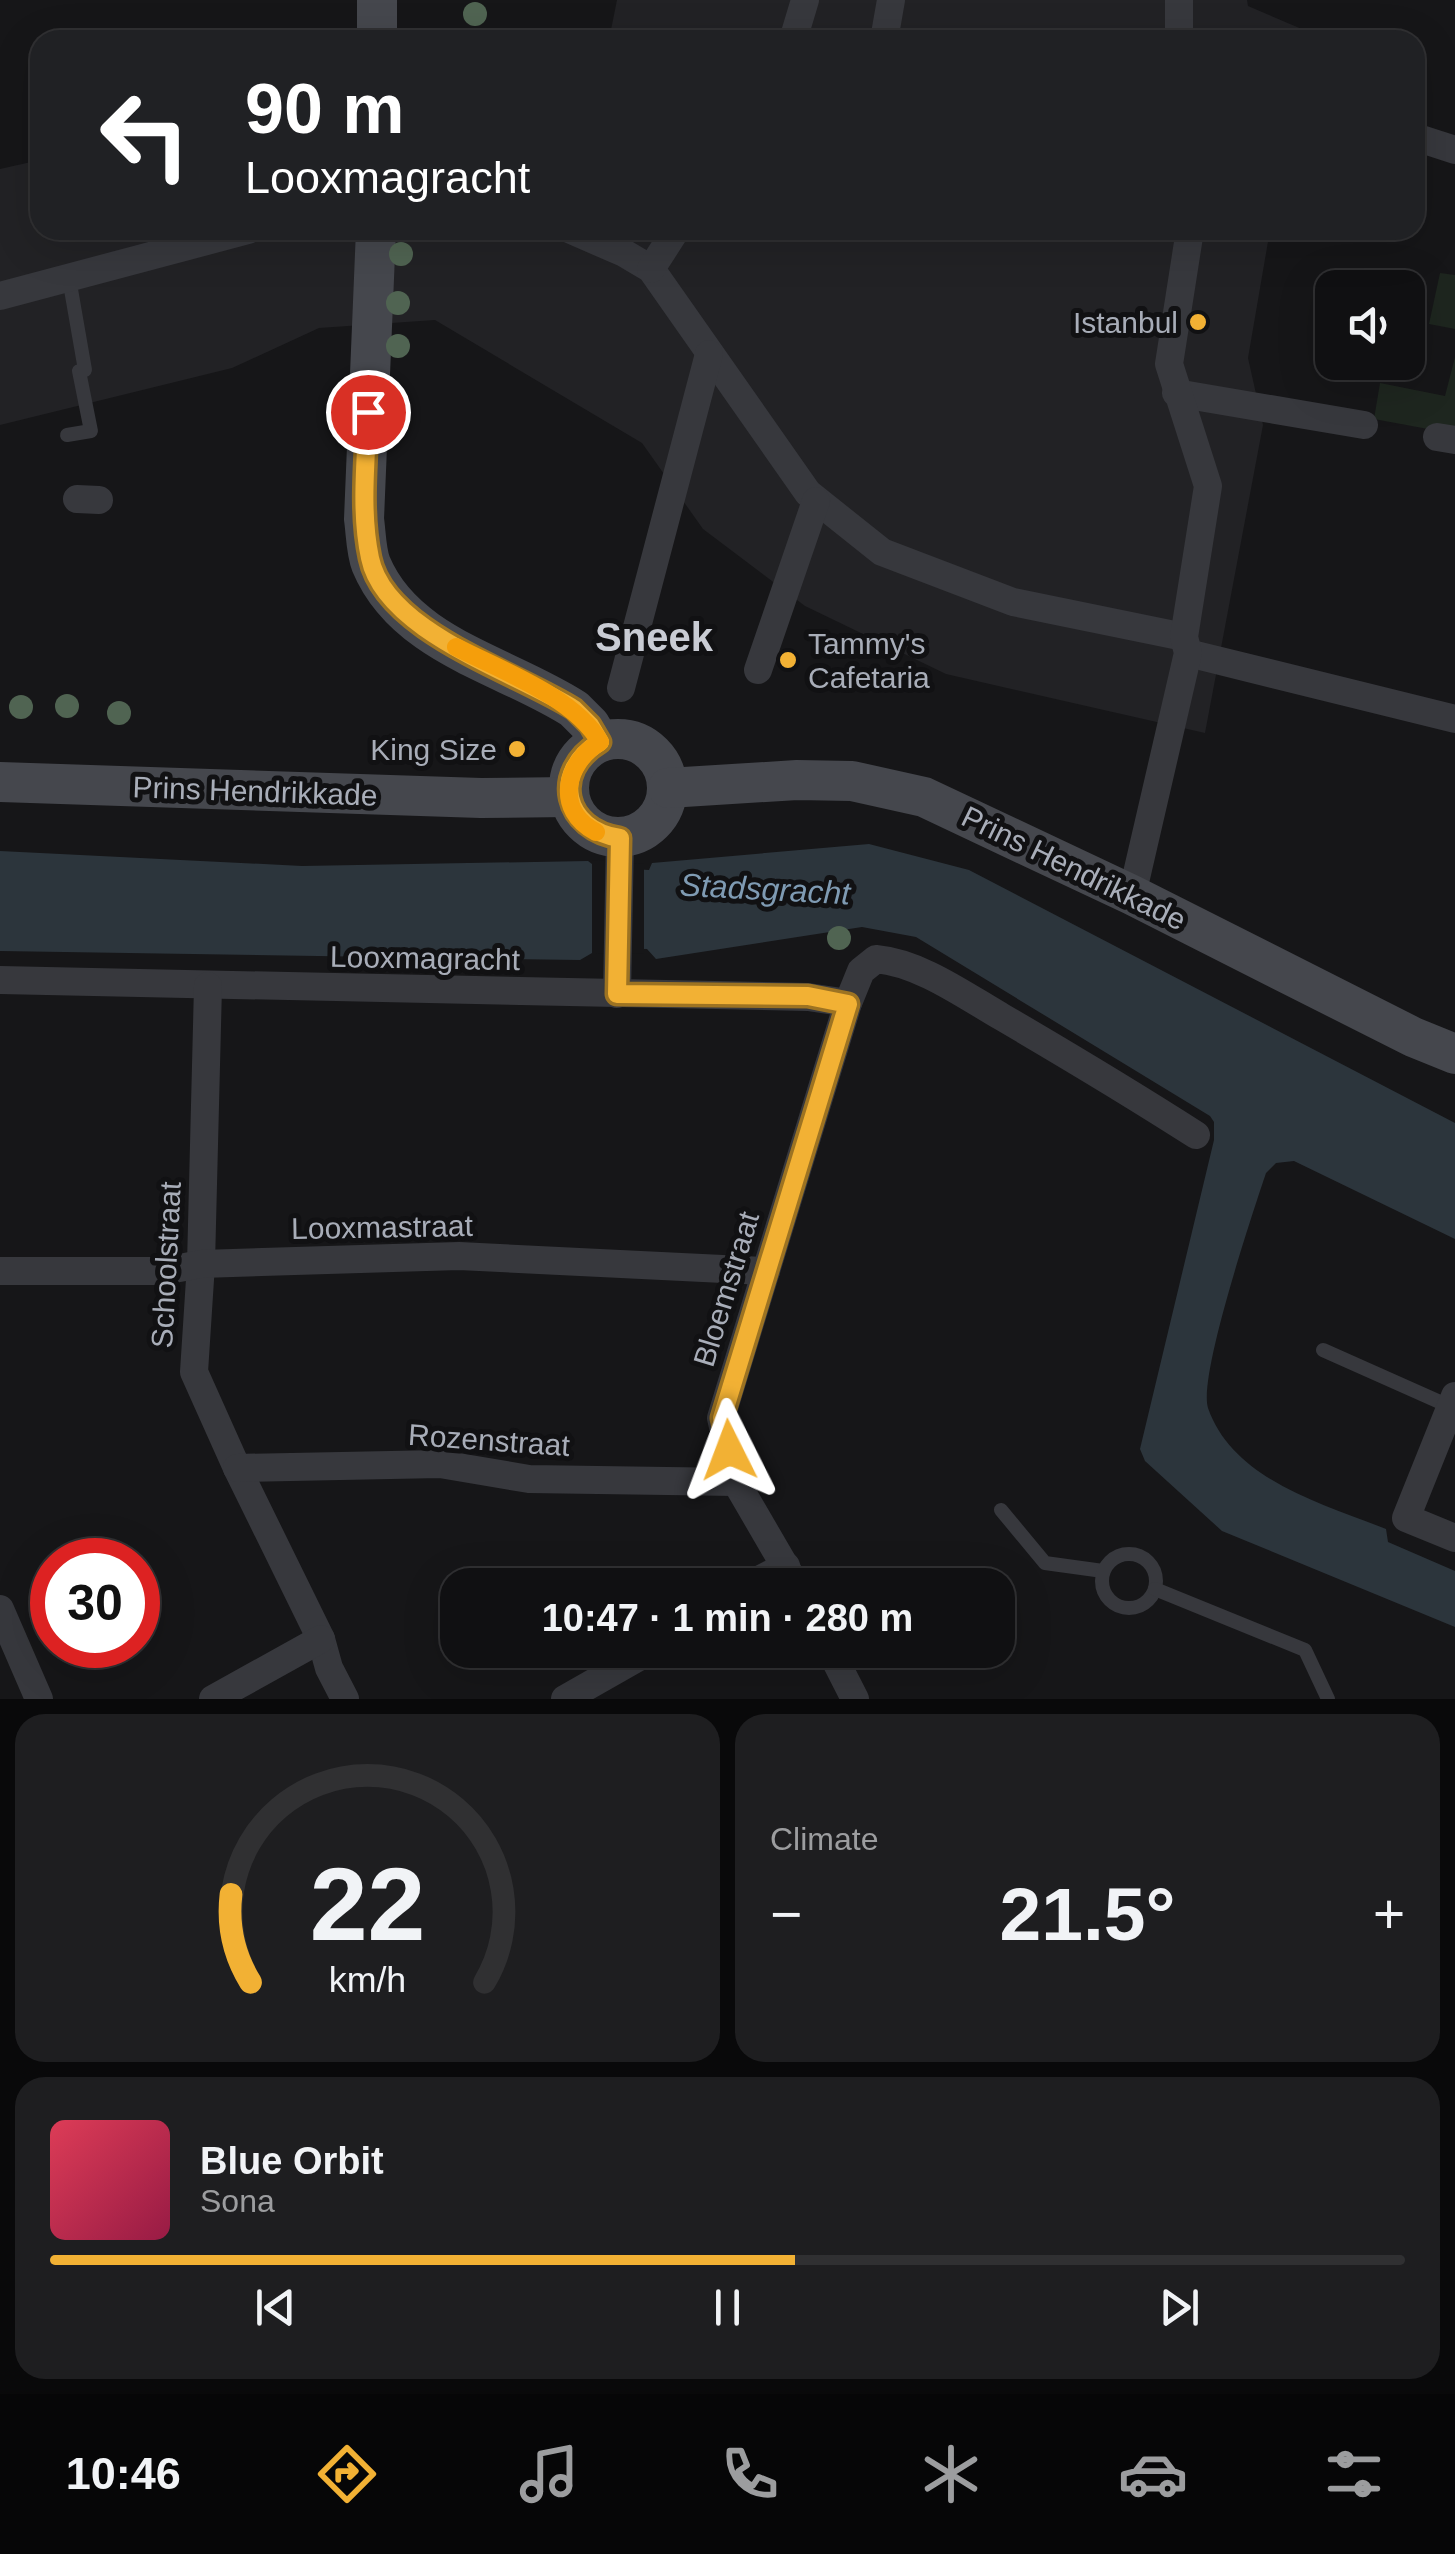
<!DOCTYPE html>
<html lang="en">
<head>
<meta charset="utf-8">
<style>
  :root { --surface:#101012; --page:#1e1e20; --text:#f1f3f6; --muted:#9c9d9f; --line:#303032; --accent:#f2b134 }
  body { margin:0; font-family:Helvetica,sans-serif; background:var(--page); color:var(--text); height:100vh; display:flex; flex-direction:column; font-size:38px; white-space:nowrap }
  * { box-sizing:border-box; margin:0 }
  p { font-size:32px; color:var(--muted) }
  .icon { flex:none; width:55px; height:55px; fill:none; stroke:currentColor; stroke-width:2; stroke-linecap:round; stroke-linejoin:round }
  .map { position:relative; height:1699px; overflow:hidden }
  .sheet { display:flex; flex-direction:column; gap:15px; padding:15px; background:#09090a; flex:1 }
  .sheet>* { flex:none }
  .guide { position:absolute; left:30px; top:30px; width:1395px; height:210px; border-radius:30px; box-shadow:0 10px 40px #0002,0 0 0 2px var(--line); background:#202124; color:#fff; overflow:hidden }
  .tools { position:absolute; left:1315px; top:270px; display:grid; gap:20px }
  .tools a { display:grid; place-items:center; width:110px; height:110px; border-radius:20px; background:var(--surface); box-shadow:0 10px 40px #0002,0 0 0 2px var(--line); font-size:50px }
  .speed { position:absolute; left:30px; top:1538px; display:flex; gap:20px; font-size:50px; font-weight:700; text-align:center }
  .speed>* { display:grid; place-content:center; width:130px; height:130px; border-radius:50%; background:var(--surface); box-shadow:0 10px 40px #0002,0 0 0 2px var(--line); line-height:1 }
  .speed .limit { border:15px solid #d22; background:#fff; color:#111 }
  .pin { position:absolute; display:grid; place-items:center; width:85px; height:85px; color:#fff; margin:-42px; border:5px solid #fff; border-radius:50%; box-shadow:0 2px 10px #0007 }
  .me { position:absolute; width:110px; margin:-55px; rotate:357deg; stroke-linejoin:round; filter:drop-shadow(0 0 8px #0008) }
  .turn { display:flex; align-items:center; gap:35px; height:210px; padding:0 50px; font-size:45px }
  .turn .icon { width:130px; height:130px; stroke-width:2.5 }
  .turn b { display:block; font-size:70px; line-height:85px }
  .big { font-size:75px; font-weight:800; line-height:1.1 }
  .sheet .card { flex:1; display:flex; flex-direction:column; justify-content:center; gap:15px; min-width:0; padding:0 35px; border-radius:30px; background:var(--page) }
  .sheet .dial { align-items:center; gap:0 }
  .dial svg { height:260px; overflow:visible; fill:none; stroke:var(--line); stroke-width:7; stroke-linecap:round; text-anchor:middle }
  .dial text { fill:var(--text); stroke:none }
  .song { display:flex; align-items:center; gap:30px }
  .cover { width:120px; height:120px; border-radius:15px; background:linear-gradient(135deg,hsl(350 70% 55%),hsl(340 70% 35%)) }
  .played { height:10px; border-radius:5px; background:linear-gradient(90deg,var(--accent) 55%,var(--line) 55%) }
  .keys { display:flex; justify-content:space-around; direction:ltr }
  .heat { display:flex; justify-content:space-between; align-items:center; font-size:55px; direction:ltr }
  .sheet .tiles { flex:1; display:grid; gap:15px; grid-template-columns:1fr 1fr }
  .card:last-child { grid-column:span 2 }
  .trip { position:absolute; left:440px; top:1568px; width:575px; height:100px; border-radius:30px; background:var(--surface); box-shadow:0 10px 40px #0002,0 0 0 2px var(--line); font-weight:800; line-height:100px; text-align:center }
  .tab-bar { display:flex; height:160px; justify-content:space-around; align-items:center; background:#060607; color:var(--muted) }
  .tab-bar .icon { width:70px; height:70px }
  .tab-bar .active { color:var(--accent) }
  .tab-bar b { font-size:45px; color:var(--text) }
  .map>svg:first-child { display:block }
  .built { fill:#222225 }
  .green { fill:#1e261f }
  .water { fill:#2c353c }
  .pier { fill:#161618 }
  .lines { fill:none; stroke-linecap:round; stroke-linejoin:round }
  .lane { stroke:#37383d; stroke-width:14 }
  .street { stroke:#37383d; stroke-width:28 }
  .secondary { stroke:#45474d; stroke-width:40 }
  .tree { fill:#506452 }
  .route-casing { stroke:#9d7322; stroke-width:25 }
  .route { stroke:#f2b134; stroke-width:18 }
  .slow { stroke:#f59e0b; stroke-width:18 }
  .poi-dot { fill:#f2b134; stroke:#111113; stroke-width:4 }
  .labels { text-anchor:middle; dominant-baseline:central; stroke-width:10; stroke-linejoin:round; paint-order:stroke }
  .poi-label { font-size:30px; fill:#a8adb8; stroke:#111113; text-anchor:end }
  .street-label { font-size:30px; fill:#a8adb8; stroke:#111113 }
  .water-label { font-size:32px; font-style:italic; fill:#7f9bb3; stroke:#111113 }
  .district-label { font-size:40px; font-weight:bold; fill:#c9ccd4; stroke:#111113 }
</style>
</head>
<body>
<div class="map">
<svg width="1455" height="1699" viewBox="0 0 1455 1699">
  <rect width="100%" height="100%" fill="#161618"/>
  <g class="built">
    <polygon points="617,0 1247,0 1248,6 1304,30 1302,40 609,40"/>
    <polygon points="40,160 40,230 1270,230 1248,358 1263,425 1205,733 946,674 805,606 703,529 642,443 435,320 319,328 232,368 0,425 0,169"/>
  </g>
  <g class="green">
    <polygon points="1440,273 1455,275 1455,329 1429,324"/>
    <polygon points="1455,357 1455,434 1374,419 1380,383 1445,396"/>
  </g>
  <path class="water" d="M869 844 969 870 1455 1123V1239L1294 1161 1276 1163 1266 1173C1253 1212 1198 1376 1208 1408 1233 1480 1323 1504 1386 1529L1388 1542 1455 1571V1627L1222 1531 1145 1461 1140 1449 1214 1140V1122L1210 1116 916 937 862 927 656 959 647 949 593 948 592 953 580 960 0 951V851L302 866 588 861 596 867 649 870 652 863Z"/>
  <polygon class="pier" points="592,860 644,864 644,954 597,953 592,959"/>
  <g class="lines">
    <g class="lane">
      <polyline points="67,435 91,431 79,371 85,370 69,278"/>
      <polyline points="1323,1350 1451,1407"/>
      <polyline points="1001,1510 1045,1563 1103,1571"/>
      <circle cx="1129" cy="1581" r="27"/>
      <polyline points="1155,1589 1305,1650 1328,1699"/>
    </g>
    <g class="street">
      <polyline points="793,40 805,0"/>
      <polyline points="884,40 891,0"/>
      <polyline points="1179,40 1179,0"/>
      <polyline points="1415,137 1455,150"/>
      <polyline points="571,230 624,253 651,269 808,493 882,552 1013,602 1184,637"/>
      <polyline points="651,269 676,230"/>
      <polyline points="0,296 248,230"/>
      <polyline points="1176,393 1364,425"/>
      <polyline points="1437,437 1455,440"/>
      <polyline points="77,499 99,500"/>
      <polyline points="1188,653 1455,719"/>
      <polyline points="758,670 816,501"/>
      <polyline points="621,688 709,354"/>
      <polyline points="1132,895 1188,653 1184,637 1208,486 1169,364 1190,230"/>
      <polyline points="0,980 808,997 848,1003"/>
      <polyline points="208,986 201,1264 194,1372 237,1468 321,1639 329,1668 345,1699"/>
      <polyline points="617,994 620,838"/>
      <polyline points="0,1271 163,1271 201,1264 459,1256 766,1271"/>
      <polyline points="1455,1396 1406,1518 1455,1538"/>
      <polyline points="237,1468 440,1464 529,1479 736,1482"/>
      <polyline points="749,1585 786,1566"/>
      <path d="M796 1585 736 1482 721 1418 848 1003 861 971 876 959C920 963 964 995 1002 1017 1067 1055 1132 1094 1196 1135"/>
      <polyline points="0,1609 39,1699"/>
      <polyline points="830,1650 855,1699"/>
      <polyline points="213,1699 321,1639"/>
      <polyline points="565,1699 651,1650"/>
    </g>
    <g class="secondary">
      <polyline points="377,40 377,0"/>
      <path d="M376 230 364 519C366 533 366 551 371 564 405 646 506 665 574 709L590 725 600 742"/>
      <circle cx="618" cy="788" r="49"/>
      <polyline points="0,782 481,798 569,797"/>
      <polyline points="668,788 797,780 852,781 924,797 1132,895 1413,1037 1455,1054"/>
    </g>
  </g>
  <g class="tree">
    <circle cx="475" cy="14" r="12"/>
    <circle cx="401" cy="254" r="12"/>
    <circle cx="398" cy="303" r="12"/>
    <circle cx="398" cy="346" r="12"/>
    <circle cx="392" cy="396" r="12"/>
    <circle cx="67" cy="706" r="12"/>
    <circle cx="21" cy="707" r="12"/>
    <circle cx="119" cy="713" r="12"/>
    <circle cx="839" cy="938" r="12"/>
  </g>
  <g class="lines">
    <defs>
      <path id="route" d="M368 412C366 460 360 511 370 558 385 632 516 672 574 709L590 725 600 742C550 772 564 830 620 838L617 994 808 996 848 1004 722 1418 729 1450"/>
    </defs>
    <use href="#route" class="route-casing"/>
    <use href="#route" class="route"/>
    <path class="slow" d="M456 647C502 671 574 697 600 742 565 763 554 810 596 832"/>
  </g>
  <g class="poi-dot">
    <circle cx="1198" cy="322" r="10"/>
    <circle cx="788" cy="660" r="10"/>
    <circle cx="517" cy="749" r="10"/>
  </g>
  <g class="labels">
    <g class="poi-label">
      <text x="1178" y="322">Istanbul</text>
      <text x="808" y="643" text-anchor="start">Tammy's<tspan x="808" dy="34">Cafetaria</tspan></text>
      <text x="497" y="749">King Size</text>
    </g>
    <g class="street-label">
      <text transform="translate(255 791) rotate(2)">Prins Hendrikkade</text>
      <text transform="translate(1074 868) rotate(26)">Prins Hendrikkade</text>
      <text transform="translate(425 958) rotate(1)">Looxmagracht</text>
      <text transform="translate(382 1227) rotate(-1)">Looxmastraat</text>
      <text transform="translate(166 1265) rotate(-87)">Schoolstraat</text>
      <text transform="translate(726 1289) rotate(-73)">Bloemstraat</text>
      <text transform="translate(489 1440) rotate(4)">Rozenstraat</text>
    </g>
    <g class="water-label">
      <text transform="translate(765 889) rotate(3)">Stadsgracht</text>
    </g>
    <g class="district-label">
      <text x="654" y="637">Sneek</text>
    </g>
  </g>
</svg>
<div class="tools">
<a><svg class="icon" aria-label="sound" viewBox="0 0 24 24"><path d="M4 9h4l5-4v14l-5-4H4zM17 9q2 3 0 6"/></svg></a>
</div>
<div class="speed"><div class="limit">30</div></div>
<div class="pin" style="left:368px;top:412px;background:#d93025"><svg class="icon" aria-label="arrive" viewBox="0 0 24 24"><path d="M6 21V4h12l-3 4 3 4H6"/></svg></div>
<svg class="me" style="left:729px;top:1450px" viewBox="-20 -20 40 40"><path d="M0-17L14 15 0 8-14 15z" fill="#f2b134" stroke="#fff" stroke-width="4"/></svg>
<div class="trip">10:47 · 1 min · 280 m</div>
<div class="guide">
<div class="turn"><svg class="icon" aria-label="left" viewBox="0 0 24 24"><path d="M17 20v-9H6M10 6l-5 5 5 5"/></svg><div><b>90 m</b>Looxmagracht</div></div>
</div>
</div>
<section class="sheet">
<div class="tiles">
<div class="card dial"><svg viewBox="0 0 100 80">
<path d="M14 69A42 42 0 1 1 86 69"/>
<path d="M14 69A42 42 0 0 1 8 42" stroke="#f2b134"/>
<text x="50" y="56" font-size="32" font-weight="700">22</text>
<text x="50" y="72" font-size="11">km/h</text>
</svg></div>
<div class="card"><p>Climate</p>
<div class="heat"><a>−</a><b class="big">21.5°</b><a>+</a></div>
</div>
<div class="card">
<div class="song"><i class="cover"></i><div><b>Blue Orbit</b><p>Sona</p></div></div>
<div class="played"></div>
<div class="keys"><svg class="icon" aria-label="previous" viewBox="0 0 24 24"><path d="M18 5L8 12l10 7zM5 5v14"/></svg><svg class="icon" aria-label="pause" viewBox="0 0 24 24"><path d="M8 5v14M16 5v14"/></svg><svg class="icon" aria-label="next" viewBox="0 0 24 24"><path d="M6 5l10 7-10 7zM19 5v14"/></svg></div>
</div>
</div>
</section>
<nav class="tab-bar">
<b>10:46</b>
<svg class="icon active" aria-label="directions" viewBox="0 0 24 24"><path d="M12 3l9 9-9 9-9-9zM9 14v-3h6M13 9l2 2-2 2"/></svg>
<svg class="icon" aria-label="music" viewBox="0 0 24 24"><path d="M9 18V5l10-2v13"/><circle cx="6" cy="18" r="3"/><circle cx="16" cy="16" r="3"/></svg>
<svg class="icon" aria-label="phone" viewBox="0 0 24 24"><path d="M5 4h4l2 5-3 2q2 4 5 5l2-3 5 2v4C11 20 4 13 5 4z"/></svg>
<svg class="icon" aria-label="climate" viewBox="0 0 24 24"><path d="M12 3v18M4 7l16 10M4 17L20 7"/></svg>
<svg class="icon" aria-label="car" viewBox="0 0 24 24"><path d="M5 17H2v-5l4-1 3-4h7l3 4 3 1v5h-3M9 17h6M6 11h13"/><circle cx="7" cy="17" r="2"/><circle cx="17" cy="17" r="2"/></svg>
<svg class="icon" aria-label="filters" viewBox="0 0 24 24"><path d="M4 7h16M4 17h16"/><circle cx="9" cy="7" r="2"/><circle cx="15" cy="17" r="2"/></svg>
</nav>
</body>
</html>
